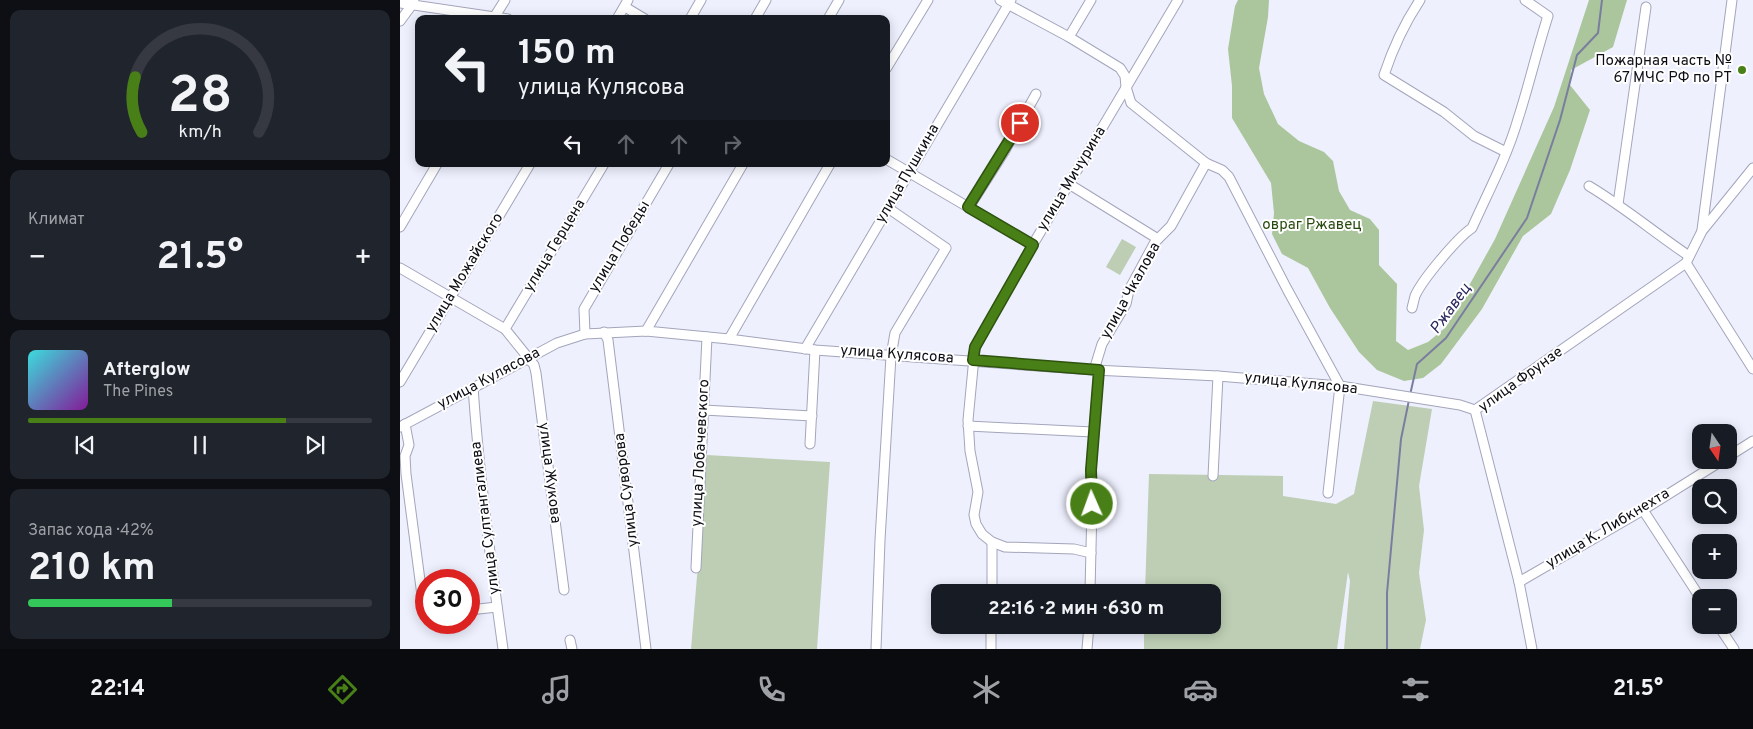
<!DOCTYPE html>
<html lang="ru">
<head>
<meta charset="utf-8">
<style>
  :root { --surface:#171b24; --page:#20242c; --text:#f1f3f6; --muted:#9ea1a6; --line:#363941; --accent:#488017 }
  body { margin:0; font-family:Overpass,sans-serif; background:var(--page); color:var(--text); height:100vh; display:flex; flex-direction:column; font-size:19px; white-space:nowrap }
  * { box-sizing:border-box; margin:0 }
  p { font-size:16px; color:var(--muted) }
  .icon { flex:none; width:28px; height:28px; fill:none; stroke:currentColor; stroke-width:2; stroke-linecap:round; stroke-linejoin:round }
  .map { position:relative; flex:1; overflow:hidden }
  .panel { display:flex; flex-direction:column; gap:10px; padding:10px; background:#0d0f14; width:400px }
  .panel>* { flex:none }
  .guide { position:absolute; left:15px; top:15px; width:475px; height:152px; border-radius:10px; box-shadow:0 2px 12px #0003; background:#171b24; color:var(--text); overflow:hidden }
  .needle { width:32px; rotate:167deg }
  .buttons { position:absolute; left:1292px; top:424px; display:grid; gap:10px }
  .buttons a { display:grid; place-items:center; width:45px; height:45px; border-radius:10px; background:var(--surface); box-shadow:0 2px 12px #0003; font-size:25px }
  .speed { position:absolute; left:15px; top:569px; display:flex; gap:10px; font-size:25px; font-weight:700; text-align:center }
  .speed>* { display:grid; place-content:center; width:65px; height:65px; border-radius:50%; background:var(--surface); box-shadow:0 2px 12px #0003; line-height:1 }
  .speed .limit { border:8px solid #d22; background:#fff; color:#111 }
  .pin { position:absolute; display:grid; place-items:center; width:42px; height:42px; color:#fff; margin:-21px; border:2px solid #fff; border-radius:50%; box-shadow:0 1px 5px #0007 }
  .me { position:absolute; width:55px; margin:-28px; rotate:358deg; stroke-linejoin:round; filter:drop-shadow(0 0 4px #0008) }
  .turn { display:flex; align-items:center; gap:18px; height:105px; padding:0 20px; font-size:22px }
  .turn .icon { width:65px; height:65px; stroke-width:2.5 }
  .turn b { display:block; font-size:35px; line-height:42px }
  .lanes { display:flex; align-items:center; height:48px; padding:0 20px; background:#0003; justify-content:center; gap:25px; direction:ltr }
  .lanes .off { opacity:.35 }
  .big { font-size:38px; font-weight:700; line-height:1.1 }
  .panel .tile { flex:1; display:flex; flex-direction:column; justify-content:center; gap:8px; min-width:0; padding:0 18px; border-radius:10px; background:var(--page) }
  .panel .dial { align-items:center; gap:0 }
  .dial svg { height:130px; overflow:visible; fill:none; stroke:var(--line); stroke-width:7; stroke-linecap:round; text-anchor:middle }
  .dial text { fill:var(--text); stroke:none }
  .song { display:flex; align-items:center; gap:15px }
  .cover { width:60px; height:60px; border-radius:8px; background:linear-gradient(135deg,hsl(180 70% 55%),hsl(290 70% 35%)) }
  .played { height:5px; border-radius:2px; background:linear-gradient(90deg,var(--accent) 75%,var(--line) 75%) }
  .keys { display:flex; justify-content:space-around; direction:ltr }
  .heat { display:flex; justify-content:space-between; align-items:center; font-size:28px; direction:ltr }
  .charge { height:8px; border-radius:4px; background:linear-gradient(90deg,#34c759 42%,var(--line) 0) }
  .trip { position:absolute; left:531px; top:584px; width:290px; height:50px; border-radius:10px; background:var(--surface); box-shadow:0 2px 12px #0003; font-weight:700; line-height:50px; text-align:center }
  .dock { display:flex; height:80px; justify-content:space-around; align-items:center; background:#090b0e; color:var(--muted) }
  .dock .icon { width:35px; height:35px }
  .dock .on { color:var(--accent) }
  .dock b { font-size:22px; color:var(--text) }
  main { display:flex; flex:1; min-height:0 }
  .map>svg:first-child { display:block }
  .green { fill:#bdceb4 }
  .forest { fill:#abc69c }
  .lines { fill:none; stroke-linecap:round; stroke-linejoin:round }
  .stream { stroke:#7a7d9f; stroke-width:2 }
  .minor-casing { stroke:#a3a5bb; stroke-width:11 }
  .minor { stroke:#fff; stroke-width:9 }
  .route-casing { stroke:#2f530f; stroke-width:12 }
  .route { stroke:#488017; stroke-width:9 }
  .poi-dot { fill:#488017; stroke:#fff; stroke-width:2 }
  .labels { text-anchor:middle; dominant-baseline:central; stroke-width:4; stroke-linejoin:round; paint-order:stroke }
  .poi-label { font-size:15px; fill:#0d0d15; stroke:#fff; text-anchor:end }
  .street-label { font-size:15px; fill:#0d0d15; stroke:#fff }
  .park-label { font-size:15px; fill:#294a0e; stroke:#fff }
  .water-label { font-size:16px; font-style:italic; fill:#2a285f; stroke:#fff }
</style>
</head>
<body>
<main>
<section class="panel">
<div class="tile dial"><svg viewBox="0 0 100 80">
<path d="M14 69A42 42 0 1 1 86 69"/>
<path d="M14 69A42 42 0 0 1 10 35" stroke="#488017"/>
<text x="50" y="56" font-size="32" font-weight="700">28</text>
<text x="50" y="72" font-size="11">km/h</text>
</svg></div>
<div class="tile"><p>Климат</p>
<div class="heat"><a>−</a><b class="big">21.5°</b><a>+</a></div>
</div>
<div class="tile">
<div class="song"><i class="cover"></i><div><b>Afterglow</b><p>The Pines</p></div></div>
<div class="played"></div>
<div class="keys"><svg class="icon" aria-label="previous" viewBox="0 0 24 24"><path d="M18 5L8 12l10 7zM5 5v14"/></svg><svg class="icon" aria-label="pause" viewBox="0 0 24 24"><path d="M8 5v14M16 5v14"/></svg><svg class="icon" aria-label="next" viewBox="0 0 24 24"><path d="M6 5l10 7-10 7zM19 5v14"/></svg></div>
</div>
<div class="tile"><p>Запас хода · 42%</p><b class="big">210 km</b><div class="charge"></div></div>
</section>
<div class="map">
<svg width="1353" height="649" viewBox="0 0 1353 649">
  <rect width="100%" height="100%" fill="#eef0fe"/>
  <g class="green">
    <polygon points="722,239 736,247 720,275 706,267"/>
    <polygon points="973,401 1032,409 1019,486 1024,530 1019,573 1026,620 1020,649 944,649 950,581 948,572 937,649 744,649 744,625 812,625 812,592 745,592 749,474 883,476 883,496 936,504 954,494"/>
    <polygon points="307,455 430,462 417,649 291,649"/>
  </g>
  <polygon class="forest" points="838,0 869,0 868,17 859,68 864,94 878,124 899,141 924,152 933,161 939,191 950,210 970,219 979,230 979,265 997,284 996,341 1008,350 1028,342 1046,327 1095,239 1154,107 1189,0 1227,0 1213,47 1171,70 1170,85 1190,110 1170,170 1151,214 1123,236 1082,309 1041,364 1023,378 1004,381 977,370 959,352 930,308 908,268 882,254 872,234 874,213 871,183 832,118 832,86 828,49 835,6"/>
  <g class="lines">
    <g class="stream">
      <polyline points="1010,395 1017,364 1046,338 1127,218 1160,120 1177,55 1198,33 1202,0"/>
      <polyline points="987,649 987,593 1001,439 1009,400"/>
    </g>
    <defs>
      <g id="minor">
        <polyline points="600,0 669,37 720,68 725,76 726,87 731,103 806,163 822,170 829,177 887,289 940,386 928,493"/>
        <path d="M1020 0C1004 24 993 48 984 75L1044 112 1074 136 1106 152"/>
        <polyline points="0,3 108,19"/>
        <polyline points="225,7 245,19"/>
        <polyline points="95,16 105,0"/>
        <polyline points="217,19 228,0"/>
        <polyline points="290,19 301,0"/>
        <polyline points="355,19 366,0"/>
        <polyline points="428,19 439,0"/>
        <polyline points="0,21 14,2"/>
        <polyline points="669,37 691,0"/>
        <polyline points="486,69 528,0"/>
        <polyline points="486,159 633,245"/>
        <polyline points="669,184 758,239"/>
        <path d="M1189 186C1224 207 1255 233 1289 256"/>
        <polyline points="1218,204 1246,7"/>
        <polyline points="569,207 604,152 636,94"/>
        <polyline points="0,227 37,164"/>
        <polyline points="1302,230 1332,0"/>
        <polyline points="1286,263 1353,369"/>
        <polyline points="0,268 105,329 134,365 136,373 164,590"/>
        <path d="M1012 308C1013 304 1014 300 1015 296 1022 280 1057 238 1072 228 1088 192 1107 157 1118 119 1129 85 1137 50 1148 16L1125 0"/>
        <polyline points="105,329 204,164"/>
        <polyline points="246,331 343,164"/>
        <polyline points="204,332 208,340 246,649"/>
        <polyline points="185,334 184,309 269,164"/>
        <polyline points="329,339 430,164"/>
        <polyline points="405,349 611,0"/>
        <polyline points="694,370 702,344 726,304 729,290 755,242 771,226 806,163"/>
        <polyline points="0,382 130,164"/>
        <path d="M73 387C79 475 91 562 103 649"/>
        <polyline points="303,410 412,416"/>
        <polyline points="1075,410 1286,263 1302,231 1353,168"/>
        <polyline points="1075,410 1119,582 1132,649"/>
        <polyline points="5,424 9,445 5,456 6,474 23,603"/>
        <polyline points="568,426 693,432"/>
        <polyline points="0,427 157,343 185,334 246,331 329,339 415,350 694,370 818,376 940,386 1060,405 1075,410"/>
        <polyline points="410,444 415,350"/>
        <polyline points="1329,456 1353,441"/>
        <polyline points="813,476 818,376"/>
        <polyline points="1243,510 1301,599"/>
        <polyline points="592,542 592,592"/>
        <polyline points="691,553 674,549 605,547 592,542 582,534 576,524 574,515 578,492 570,451 568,420 575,347 635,241 778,0"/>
        <polyline points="296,568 307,337"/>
        <polyline points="1119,582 1243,510 1323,460"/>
        <polyline points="690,592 692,505 691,470 699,370"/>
        <polyline points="69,610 97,607"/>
        <polyline points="1318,625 1334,649"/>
        <polyline points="170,640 172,649"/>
        <polyline points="476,649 480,540 491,356 495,333 546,248 488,208"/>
        <polyline points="591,649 591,625"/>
        <polyline points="687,649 689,625"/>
      </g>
    </defs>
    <use href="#minor" class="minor-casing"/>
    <use href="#minor" class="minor"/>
  </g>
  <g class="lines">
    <defs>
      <polyline id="route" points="620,123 568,207 633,245 575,347 573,360 699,370 691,470 692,504"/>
    </defs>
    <use href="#route" class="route-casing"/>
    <use href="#route" class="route"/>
  </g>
  <circle class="poi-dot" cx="1342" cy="70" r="5"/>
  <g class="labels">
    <g class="poi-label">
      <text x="1332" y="61">Пожарная часть №<tspan x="1332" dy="17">67 МЧС РФ по РТ</tspan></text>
    </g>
    <g class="street-label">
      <text transform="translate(508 174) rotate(-60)">улица Пушкина</text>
      <text transform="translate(672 179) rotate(-59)">улица Мичурина</text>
      <text transform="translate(155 246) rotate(-59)">улица Герцена</text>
      <text transform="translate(220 247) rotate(-59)">улица Победы</text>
      <text transform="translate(65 273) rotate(-59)">улица Можайского</text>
      <text transform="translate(731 291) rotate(-61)">улица Чкалова</text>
      <text transform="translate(497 355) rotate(4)">улица Кулясова</text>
      <text transform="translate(89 379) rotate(-28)">улица Кулясова</text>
      <text transform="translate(1121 380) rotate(-36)">улица Фрунзе</text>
      <text transform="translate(901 384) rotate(6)">улица Кулясова</text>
      <text transform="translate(301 453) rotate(-87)">улица Лобачевского</text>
      <text transform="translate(149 473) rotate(83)">улица Жукова</text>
      <text transform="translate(227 490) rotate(-97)">улица Суворова</text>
      <text transform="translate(86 518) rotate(-97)">улица Султангалиева</text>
      <text transform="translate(1208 529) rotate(-31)">улица К. Либкнехта</text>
    </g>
    <g class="park-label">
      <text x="912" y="225">овраг Ржавец</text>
    </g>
    <g class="water-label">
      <text transform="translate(1051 309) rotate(-54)">Ржавец</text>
    </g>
  </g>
</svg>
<div class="buttons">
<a><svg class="needle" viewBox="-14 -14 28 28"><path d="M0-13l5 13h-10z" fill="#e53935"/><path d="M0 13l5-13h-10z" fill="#9ea1a6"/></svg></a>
<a><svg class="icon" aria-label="search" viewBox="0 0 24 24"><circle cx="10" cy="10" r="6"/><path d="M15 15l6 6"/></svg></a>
<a>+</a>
<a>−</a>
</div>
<div class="speed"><div class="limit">30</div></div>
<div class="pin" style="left:620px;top:123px;background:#d93025"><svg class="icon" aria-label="arrive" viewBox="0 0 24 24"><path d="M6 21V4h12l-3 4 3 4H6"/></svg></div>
<svg class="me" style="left:692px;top:504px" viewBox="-20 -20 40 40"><circle r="17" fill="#488017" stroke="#fff" stroke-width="3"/><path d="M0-11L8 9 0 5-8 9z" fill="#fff"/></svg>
<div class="trip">22:16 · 2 мин · 630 m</div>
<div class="guide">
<div class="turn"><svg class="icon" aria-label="left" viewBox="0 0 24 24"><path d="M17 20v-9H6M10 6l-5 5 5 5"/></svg><div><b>150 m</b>улица Кулясова</div></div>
<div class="lanes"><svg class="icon" aria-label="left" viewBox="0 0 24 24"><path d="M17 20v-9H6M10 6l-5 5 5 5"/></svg><svg class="icon off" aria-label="ahead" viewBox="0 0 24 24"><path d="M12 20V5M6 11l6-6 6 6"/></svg><svg class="icon off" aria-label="ahead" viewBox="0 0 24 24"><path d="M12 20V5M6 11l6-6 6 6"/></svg><svg class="icon off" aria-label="right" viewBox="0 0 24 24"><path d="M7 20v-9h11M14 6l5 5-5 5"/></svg></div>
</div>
</div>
</main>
<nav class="dock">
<b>22:14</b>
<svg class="icon on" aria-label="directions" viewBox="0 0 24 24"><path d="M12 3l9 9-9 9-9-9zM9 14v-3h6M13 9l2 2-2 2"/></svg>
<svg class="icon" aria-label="music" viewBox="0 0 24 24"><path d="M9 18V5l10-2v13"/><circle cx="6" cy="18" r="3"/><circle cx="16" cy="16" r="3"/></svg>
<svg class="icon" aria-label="phone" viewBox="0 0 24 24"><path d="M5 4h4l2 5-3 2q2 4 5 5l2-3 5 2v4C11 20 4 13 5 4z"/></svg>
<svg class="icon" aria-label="climate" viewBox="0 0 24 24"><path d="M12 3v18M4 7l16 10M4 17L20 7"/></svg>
<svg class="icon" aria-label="car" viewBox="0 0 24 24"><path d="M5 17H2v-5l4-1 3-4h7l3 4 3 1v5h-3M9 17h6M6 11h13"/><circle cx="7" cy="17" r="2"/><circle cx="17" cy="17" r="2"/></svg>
<svg class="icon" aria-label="filters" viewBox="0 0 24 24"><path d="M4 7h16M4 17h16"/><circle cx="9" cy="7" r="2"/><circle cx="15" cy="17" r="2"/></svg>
<b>21.5°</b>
</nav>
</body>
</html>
